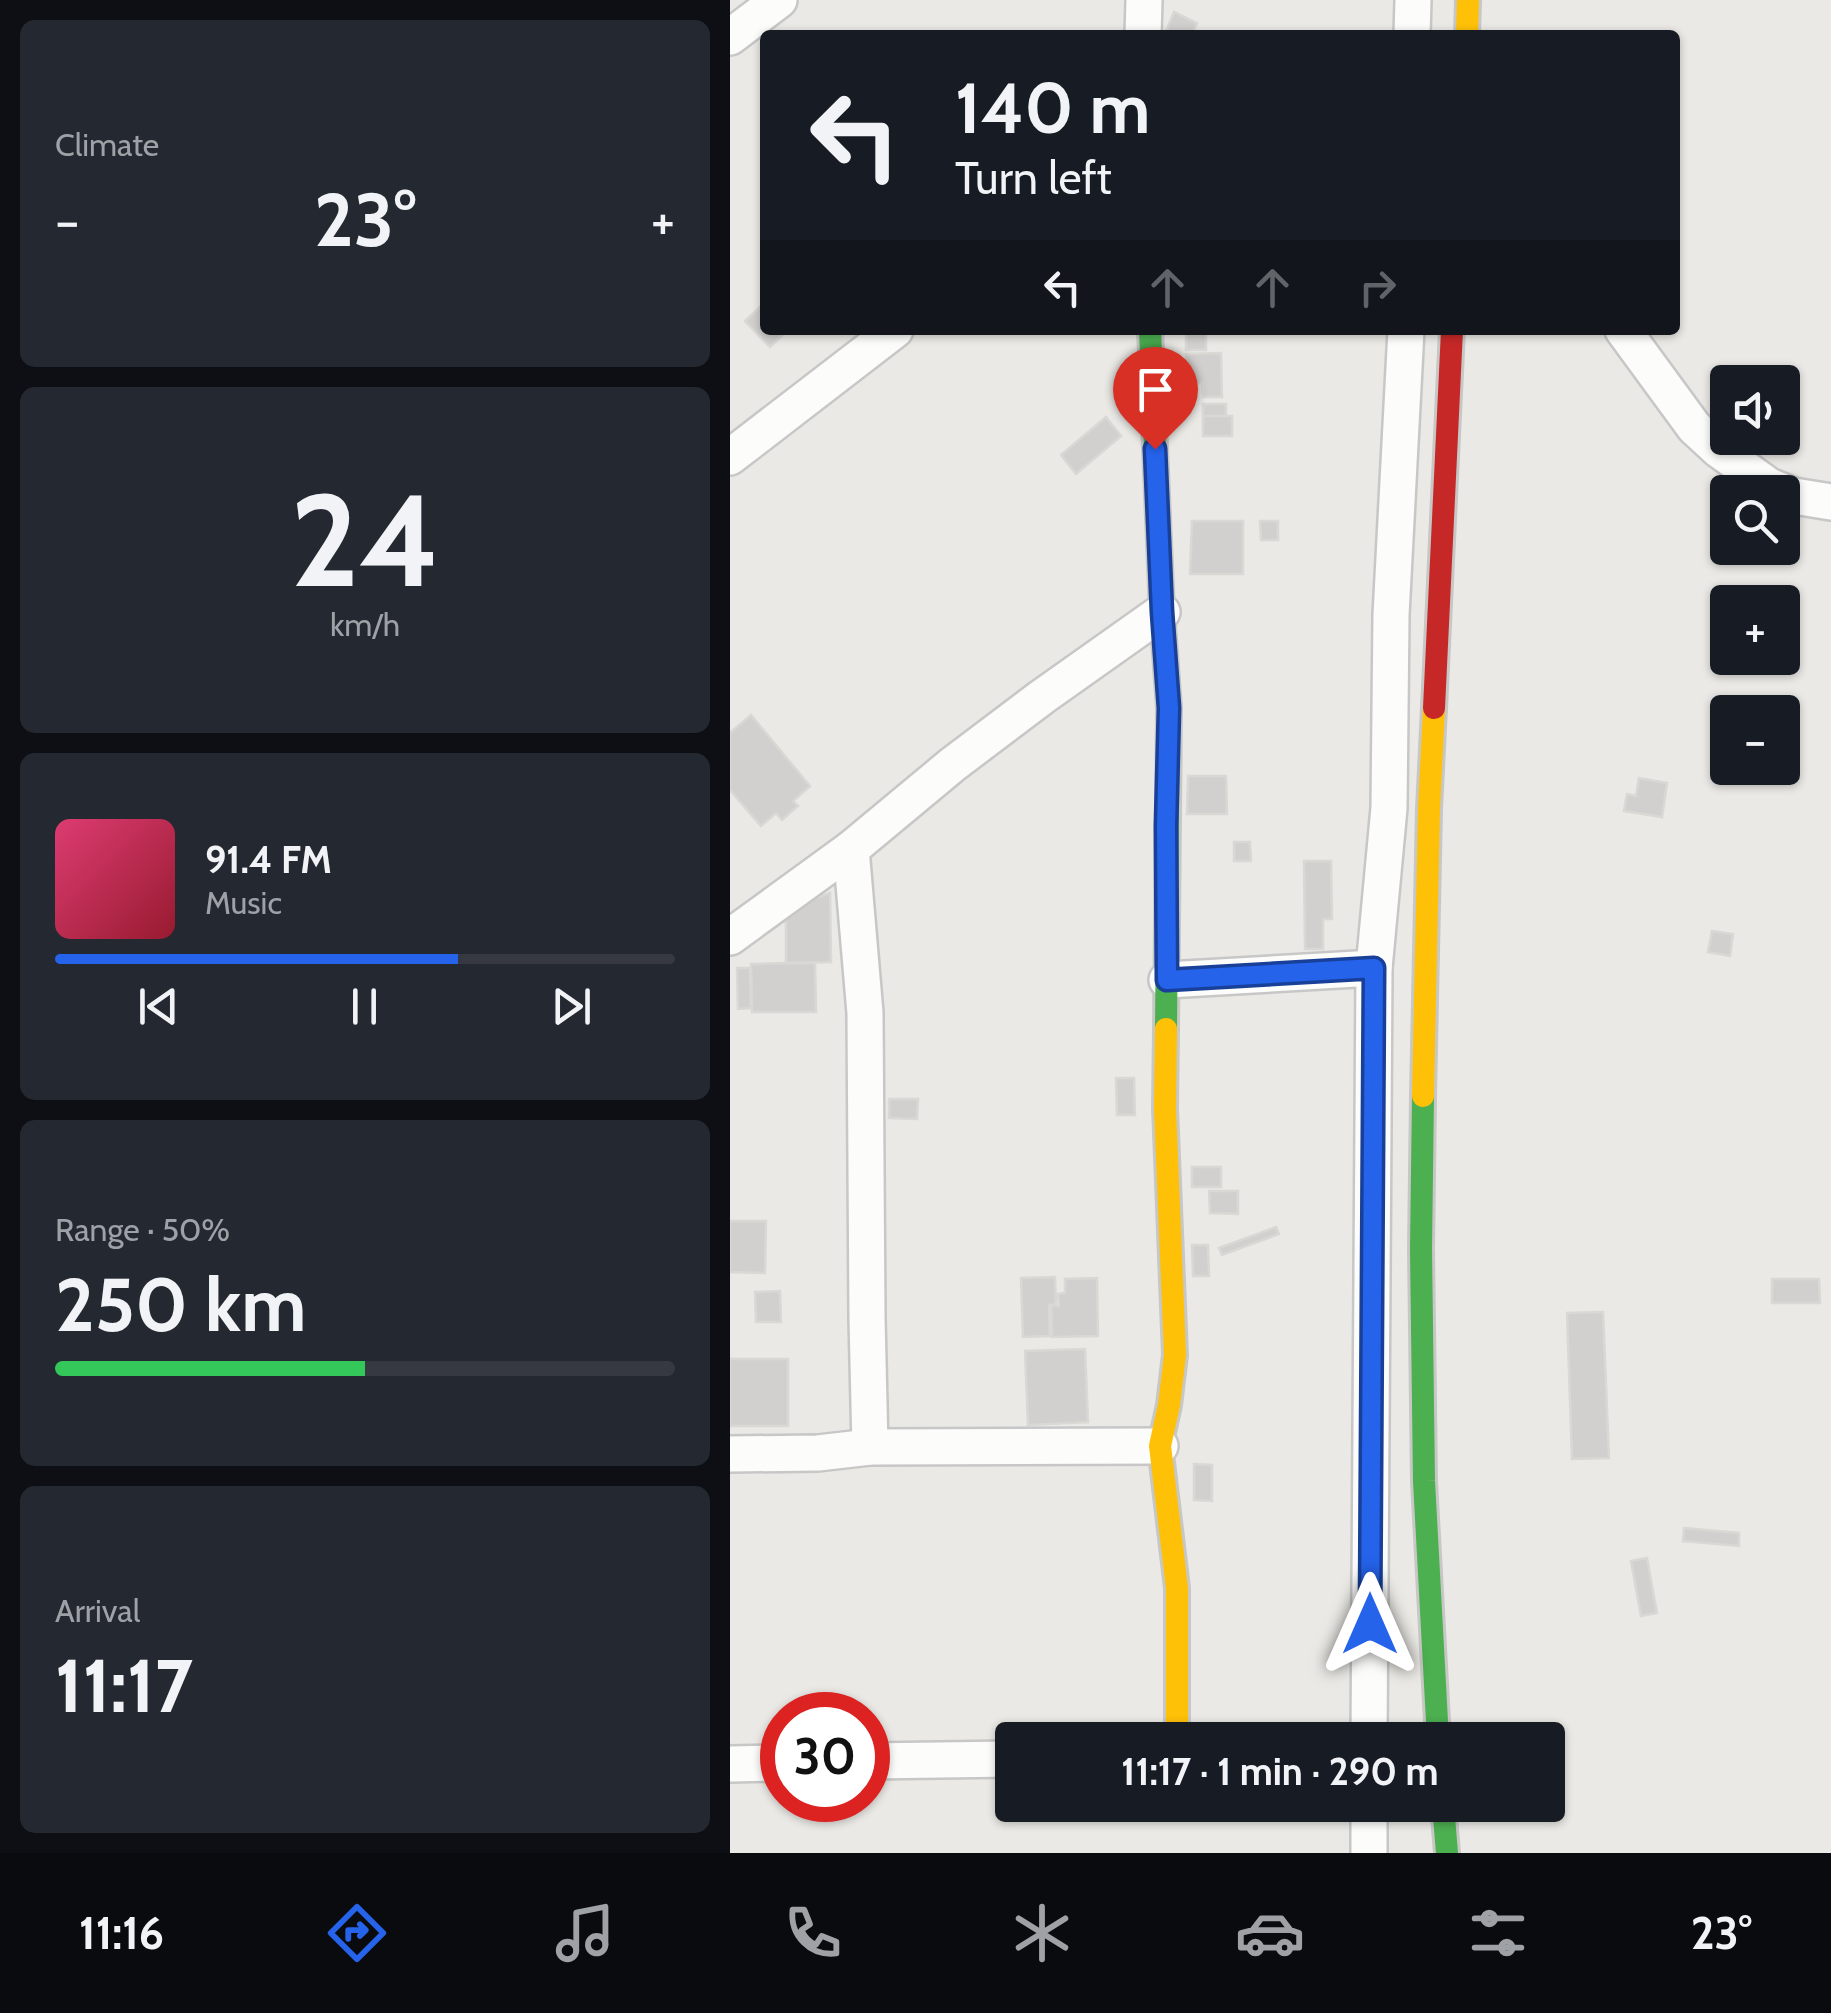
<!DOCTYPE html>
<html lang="en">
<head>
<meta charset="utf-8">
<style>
  :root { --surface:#171b24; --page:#242831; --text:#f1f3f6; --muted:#9ea1a6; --line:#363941; --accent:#2563eb }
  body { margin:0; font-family:Cabin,sans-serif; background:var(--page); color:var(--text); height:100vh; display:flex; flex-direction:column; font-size:38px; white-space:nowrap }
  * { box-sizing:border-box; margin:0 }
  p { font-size:32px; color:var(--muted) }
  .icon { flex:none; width:55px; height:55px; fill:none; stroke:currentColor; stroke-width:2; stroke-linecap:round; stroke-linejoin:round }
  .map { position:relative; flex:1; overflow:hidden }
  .details { display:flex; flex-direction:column; gap:20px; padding:20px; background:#0d0f14; width:730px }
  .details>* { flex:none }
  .guide { position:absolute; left:30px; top:30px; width:920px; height:305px; border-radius:10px; box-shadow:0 2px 8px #0004; background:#171b24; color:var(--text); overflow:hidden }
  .controls { position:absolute; left:980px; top:365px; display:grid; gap:20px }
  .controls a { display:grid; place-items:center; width:90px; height:90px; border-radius:10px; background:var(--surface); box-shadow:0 2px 8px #0004; font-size:50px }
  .speed { position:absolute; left:30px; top:1692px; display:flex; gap:20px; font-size:50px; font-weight:700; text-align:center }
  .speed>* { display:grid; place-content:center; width:130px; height:130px; border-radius:50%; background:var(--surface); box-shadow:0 2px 8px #0004; line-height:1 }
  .speed .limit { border:15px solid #d22; background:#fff; color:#111 }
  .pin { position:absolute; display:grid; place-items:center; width:85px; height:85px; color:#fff; margin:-102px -42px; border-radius:50% 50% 50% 0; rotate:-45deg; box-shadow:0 0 10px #0007 }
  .pin .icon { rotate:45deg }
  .me { position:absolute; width:110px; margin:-55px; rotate:0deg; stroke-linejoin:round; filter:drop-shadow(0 0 8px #0008) }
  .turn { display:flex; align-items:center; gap:35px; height:210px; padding:0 30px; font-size:45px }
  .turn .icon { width:130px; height:130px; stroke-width:2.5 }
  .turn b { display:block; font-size:70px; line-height:85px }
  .lanes { display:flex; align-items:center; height:95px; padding:0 30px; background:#0003; justify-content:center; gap:50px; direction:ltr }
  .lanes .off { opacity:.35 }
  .big { font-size:75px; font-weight:800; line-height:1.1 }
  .details .tile { flex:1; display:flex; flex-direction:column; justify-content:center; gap:15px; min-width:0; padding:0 35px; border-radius:15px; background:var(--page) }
  .details .dial { align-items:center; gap:0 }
  .dial b { font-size:130px; line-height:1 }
  .song { display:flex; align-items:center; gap:30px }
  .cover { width:120px; height:120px; border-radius:15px; background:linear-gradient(135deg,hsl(340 70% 55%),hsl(350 70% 35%)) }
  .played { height:10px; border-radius:5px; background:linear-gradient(90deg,var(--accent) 65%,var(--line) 65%) }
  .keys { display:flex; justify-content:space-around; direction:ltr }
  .heat { display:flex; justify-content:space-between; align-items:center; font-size:55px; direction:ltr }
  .charge { height:15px; border-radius:8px; background:linear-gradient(90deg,#34c759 50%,var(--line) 0) }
  .trip { position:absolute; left:265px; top:1722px; width:570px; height:100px; border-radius:10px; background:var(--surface); box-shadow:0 2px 8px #0004; font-weight:800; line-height:100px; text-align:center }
  .tabs { display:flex; height:160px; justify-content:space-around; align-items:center; background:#090b0e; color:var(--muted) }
  .tabs .icon { width:70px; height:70px }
  .tabs .on { color:var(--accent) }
  .tabs b { font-size:45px; color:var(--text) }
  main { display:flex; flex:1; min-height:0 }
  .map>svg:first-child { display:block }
  .building { fill:#d1d0ce; stroke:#d9d8d4; stroke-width:2.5 }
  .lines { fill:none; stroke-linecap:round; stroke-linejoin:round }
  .street-casing { stroke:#c7c7c7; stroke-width:40 }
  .fast-casing { stroke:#c7c7c6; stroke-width:28 }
  .slow-casing { stroke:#c7c7c6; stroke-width:28 }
  .jam-casing { stroke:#c7c7c6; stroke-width:28 }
  .street { stroke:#fcfcfb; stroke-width:35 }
  .fast { stroke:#4caf50; stroke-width:22 }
  .slow { stroke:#ffc107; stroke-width:22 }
  .jam { stroke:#c62828; stroke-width:22 }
  .route-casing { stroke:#184099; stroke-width:25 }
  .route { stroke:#2563eb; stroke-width:18 }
</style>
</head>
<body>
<main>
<section class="details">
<div class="tile"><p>Climate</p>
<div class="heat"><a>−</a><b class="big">23°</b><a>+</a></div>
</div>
<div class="tile dial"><b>24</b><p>km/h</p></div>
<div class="tile">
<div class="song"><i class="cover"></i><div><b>91.4 FM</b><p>Music</p></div></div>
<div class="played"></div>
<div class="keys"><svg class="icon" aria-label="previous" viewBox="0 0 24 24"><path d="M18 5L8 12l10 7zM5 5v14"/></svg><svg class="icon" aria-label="pause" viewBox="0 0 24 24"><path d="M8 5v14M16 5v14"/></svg><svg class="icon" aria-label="next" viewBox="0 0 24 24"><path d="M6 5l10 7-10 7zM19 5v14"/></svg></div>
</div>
<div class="tile"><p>Range · 50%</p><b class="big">250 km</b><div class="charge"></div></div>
<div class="tile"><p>Arrival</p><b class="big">11:17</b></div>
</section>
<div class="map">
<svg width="1101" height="1853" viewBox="0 0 1101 1853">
  <rect width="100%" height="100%" fill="#eae9e5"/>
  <g class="building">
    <polygon points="444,12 467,23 462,35 445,35 436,31"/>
    <polygon points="33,304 35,306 35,330 58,330 40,347 15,321"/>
    <rect x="456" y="330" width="20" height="20"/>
    <polygon points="491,353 492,397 473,397 472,383 457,384 456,354"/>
    <rect x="473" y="404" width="23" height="12"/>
    <rect x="473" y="416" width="29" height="20"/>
    <polygon points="376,417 391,436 346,474 331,455"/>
    <polygon points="462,521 513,521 513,574 460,574"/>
    <polygon points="530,521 548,521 548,540 531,540"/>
    <polygon points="21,715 80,786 63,801 68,806 52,820 46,813 31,826 0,790 0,733"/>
    <polygon points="458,776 496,776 497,814 457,814"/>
    <polygon points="909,778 937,783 932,817 894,811 897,794 906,796"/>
    <polygon points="504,842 520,842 521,861 504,861"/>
    <polygon points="574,861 601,861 602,919 593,919 593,949 575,949"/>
    <polygon points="100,893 101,962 56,963 56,909"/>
    <polygon points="982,931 1003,934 1000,956 978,952"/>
    <polygon points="56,963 85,963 86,1012 22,1012 21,964"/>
    <polygon points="7,968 20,968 21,1008 8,1009"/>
    <polygon points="386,1078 404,1078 405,1115 387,1115"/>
    <polygon points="159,1099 188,1099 187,1119 159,1118"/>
    <rect x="462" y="1167" width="29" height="20"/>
    <polygon points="479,1191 508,1191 508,1214 480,1213"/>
    <polygon points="0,1221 36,1221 35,1273 0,1272"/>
    <polygon points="546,1227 549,1234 492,1255 489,1248"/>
    <polygon points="462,1245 478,1245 479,1276 463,1276"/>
    <polygon points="325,1277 326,1305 319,1305 320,1336 293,1337 291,1278"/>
    <polygon points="367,1278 368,1336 322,1337 321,1305 329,1306 328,1294 335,1293 335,1279"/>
    <polygon points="1042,1279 1089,1279 1090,1303 1042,1303"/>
    <polygon points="50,1291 51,1322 26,1322 25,1292"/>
    <polygon points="873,1312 879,1458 842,1459 837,1313"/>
    <polygon points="355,1349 358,1422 298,1425 295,1351"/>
    <rect x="0" y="1359" width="58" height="67"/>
    <polygon points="464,1464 482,1465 482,1501 464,1500"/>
    <polygon points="954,1528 1009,1533 1009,1546 953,1541"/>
    <polygon points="917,1558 927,1613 911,1616 901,1561"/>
  </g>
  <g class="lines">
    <defs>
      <g id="street">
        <polyline points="413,35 414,0"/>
        <polyline points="682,35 683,0"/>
        <polyline points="0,37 49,0"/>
        <polyline points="893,330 964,427 989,450 1039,486 1064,496 1101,502"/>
        <polyline points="0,457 165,330"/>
        <polyline points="121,849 135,1013 137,1318 140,1447"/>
        <polyline points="0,937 121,849 222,765 312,697 432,612"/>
        <polyline points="437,980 644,968"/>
        <polyline points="0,1454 88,1453 140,1447 430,1446"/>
        <polyline points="639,1740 644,968 659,808 661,615 676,330"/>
        <polyline points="138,1761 282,1759"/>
        <polyline points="0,1764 52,1763"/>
        <polyline points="639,1805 639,1853"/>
      </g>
      <g id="fast">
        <polyline points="420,330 432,612 439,708 436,1029"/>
        <polyline points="693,1096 691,1249 694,1481 708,1740"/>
        <polyline points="713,1805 717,1853"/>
      </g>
      <g id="slow">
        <polyline points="737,35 738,0"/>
        <polyline points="436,1029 435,1108 445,1355 439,1405 430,1446 447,1588 447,1740"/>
        <polyline points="693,1096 699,809 704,708"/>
      </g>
      <polyline id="jam" points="704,708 722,330"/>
    </defs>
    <use href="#street" class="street-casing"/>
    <use href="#fast" class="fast-casing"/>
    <use href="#slow" class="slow-casing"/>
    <use href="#jam" class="jam-casing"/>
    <use href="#street" class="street"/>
    <use href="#fast" class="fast"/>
    <use href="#slow" class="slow"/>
    <use href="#jam" class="jam"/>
  </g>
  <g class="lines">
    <defs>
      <polyline id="route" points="425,449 432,612 439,708 436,826 437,980 644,968 640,1624"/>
    </defs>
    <use href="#route" class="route-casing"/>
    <use href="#route" class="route"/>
  </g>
</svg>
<div class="controls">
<a><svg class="icon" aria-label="sound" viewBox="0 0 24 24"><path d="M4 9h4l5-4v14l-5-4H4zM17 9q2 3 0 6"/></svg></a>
<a><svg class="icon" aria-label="search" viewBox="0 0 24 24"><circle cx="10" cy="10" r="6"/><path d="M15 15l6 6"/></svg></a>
<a>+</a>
<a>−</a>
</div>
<div class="speed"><div class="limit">30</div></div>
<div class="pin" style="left:425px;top:449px;background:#d93025"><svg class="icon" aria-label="arrive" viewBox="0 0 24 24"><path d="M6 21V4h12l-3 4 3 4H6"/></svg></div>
<svg class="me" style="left:640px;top:1624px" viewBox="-20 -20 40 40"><path d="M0-17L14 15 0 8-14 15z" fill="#2563eb" stroke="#fff" stroke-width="4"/></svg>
<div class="trip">11:17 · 1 min · 290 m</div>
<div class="guide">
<div class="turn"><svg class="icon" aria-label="left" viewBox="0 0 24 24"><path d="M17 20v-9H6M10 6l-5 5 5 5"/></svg><div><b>140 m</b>Turn left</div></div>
<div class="lanes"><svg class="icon" aria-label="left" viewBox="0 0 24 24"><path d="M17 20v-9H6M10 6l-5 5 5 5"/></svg><svg class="icon off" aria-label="ahead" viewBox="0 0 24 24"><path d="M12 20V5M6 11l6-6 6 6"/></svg><svg class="icon off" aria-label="ahead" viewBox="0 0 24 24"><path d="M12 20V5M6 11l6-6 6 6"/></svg><svg class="icon off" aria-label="right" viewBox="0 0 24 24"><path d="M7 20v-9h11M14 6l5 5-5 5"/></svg></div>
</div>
</div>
</main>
<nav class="tabs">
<b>11:16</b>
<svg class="icon on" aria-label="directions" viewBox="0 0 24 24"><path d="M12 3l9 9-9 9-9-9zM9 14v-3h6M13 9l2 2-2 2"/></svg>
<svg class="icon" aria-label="music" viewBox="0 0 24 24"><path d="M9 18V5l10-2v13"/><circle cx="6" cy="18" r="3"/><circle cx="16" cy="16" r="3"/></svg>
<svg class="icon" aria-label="phone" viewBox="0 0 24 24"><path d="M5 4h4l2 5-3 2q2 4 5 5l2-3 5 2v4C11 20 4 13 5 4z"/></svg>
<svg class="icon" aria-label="climate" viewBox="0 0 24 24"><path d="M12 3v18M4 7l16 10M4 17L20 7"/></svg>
<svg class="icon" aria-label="car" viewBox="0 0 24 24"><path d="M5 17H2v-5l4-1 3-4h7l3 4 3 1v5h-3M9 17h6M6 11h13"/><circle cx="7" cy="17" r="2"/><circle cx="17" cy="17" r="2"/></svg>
<svg class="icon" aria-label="filters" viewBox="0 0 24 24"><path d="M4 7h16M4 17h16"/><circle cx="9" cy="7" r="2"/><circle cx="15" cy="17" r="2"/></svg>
<b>23°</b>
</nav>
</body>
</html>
